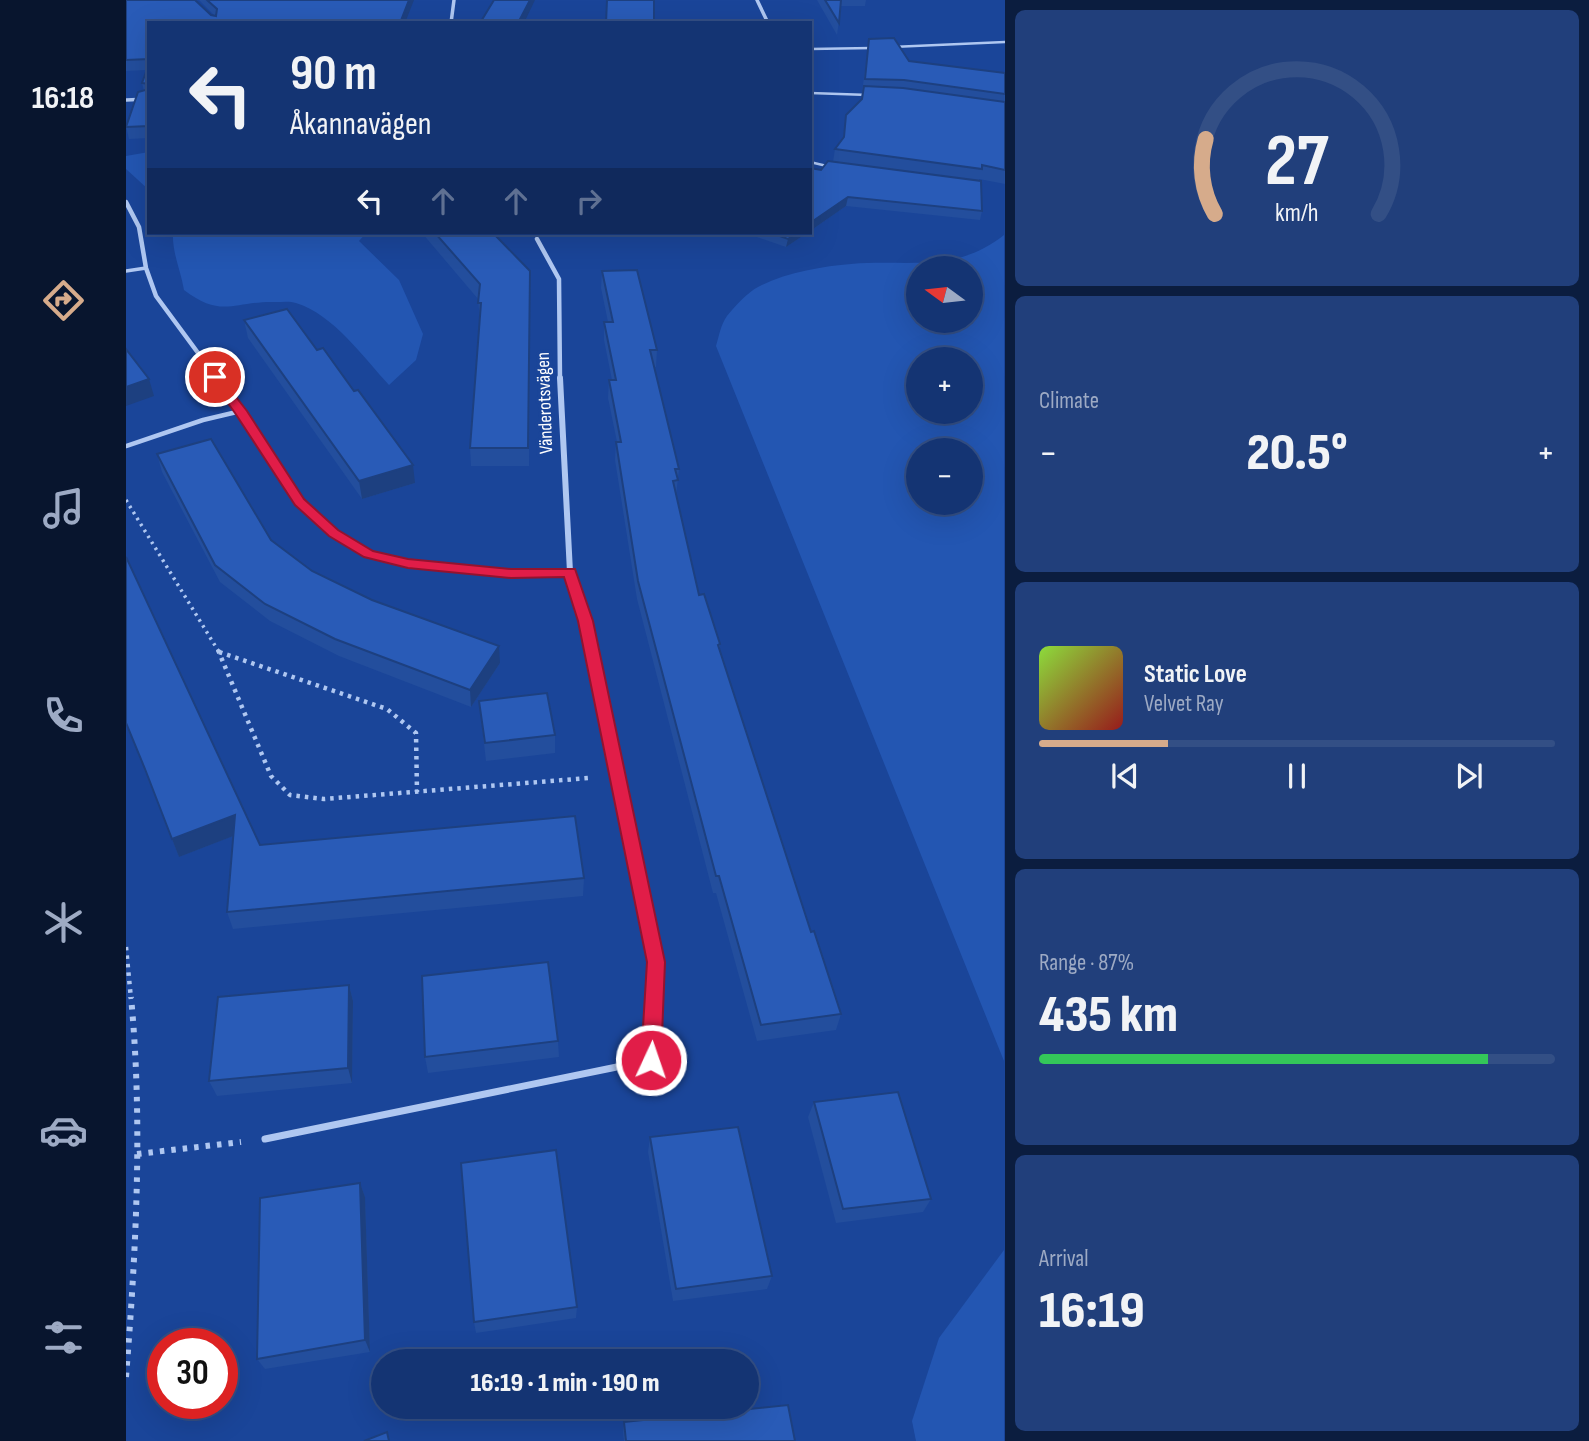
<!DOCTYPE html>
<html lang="en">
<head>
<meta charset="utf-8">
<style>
  :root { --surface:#143473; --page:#213f7b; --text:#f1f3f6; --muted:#9daac4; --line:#334f85; --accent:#d6ab8b }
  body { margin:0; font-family:"Sofia Sans Condensed",sans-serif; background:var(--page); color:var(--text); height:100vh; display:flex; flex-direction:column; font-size:26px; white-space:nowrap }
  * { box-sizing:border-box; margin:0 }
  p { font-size:23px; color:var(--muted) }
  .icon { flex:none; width:38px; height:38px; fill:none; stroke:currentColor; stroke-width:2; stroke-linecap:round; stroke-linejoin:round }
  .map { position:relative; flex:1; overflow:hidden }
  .details { display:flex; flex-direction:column; gap:10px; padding:10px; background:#0b1d3f; width:584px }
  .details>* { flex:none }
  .guide { position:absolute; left:21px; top:21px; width:665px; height:214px; border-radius:0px; box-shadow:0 7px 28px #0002,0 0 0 2px var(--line); background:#143473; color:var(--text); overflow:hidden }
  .needle { width:46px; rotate:285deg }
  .fabs { position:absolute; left:780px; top:256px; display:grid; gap:14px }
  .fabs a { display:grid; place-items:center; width:77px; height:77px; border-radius:50%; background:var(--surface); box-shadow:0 7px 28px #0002,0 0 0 2px var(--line); font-size:35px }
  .speed { position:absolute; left:21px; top:1328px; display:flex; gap:14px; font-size:35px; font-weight:700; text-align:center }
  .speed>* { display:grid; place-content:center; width:91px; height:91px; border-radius:50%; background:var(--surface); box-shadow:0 7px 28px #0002,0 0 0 2px var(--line); line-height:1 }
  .speed .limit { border:10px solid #d22; background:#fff; color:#111 }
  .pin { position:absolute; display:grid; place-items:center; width:60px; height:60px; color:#fff; margin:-30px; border:4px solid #fff; border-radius:50%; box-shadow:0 2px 7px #0007 }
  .me { position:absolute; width:77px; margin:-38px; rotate:3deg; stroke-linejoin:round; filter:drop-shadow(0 0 5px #0008) }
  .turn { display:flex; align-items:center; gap:24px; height:147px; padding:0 28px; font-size:32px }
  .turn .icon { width:91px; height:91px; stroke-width:2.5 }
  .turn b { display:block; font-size:49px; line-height:60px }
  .lanes { display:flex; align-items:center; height:66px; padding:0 28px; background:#0003; justify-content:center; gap:35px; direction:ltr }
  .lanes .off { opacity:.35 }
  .big { font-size:52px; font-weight:800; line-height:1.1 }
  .details .widget { flex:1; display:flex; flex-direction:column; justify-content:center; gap:10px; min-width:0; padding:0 24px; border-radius:10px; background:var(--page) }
  .details .dial { align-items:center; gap:0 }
  .dial svg { height:182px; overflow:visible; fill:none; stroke:var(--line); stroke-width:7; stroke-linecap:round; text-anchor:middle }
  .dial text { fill:var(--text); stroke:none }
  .song { display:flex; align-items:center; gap:21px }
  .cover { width:84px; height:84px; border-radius:10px; background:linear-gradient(135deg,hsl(90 70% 55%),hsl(0 70% 35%)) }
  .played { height:7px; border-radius:4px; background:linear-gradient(90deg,var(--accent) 25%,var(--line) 25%) }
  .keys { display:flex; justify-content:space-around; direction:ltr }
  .heat { display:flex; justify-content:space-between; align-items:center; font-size:38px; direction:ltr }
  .charge { height:10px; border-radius:5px; background:linear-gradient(90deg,#34c759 87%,var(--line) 0) }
  .trip { position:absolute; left:245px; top:1349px; width:388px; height:70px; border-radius:35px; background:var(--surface); box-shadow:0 7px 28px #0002,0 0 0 2px var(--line); font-weight:800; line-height:70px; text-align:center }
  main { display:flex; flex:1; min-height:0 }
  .menu { display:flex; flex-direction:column; width:126px; justify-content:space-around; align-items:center; background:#08152e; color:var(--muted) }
  .menu .icon { width:49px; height:49px }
  .menu .current { color:var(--accent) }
  .menu b { font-size:32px; color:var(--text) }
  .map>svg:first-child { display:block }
  .green { fill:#2356b2; fill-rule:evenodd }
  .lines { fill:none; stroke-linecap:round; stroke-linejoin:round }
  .path-far2 { stroke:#afc7f1; stroke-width:3.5; stroke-dasharray:2.5 4.5; stroke-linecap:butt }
  .path-far1 { stroke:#afc7f1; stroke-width:4.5; stroke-dasharray:3.5 5; stroke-linecap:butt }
  .path { stroke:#afc7f1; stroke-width:6; stroke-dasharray:4.5 7; stroke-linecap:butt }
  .lane-far3 { stroke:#afc7f1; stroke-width:2.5 }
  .lane-far2 { stroke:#afc7f1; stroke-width:3.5 }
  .lane-far1 { stroke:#afc7f1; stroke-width:4.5 }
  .lane { stroke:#afc7f1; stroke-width:7 }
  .street-far4 { stroke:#afc7f1; stroke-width:3.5 }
  .street-far3 { stroke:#afc7f1; stroke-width:4.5 }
  .street-far2 { stroke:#afc7f1; stroke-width:6 }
  .street-far1 { stroke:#afc7f1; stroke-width:8 }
  .street { stroke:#afc7f1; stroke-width:10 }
  .wall { fill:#234e9d }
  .shaded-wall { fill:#1d4080 }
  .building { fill:#295bb7; stroke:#1d4080; stroke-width:2 }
  .route { fill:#e11d48; stroke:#92132f; stroke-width:2 }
  .labels { text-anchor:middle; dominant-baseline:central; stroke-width:7; stroke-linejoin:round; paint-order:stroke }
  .far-street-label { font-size:19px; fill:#fff; stroke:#1a4599 }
</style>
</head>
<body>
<main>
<nav class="menu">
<b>16:18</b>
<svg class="icon current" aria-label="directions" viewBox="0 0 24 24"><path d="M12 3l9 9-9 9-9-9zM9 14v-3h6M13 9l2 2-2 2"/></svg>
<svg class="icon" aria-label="music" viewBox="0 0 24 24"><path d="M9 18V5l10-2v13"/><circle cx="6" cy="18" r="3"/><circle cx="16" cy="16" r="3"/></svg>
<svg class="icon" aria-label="phone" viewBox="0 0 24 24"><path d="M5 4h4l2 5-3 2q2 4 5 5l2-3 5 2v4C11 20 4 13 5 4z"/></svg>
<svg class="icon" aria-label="climate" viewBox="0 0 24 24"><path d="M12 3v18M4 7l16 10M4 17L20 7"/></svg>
<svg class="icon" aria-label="car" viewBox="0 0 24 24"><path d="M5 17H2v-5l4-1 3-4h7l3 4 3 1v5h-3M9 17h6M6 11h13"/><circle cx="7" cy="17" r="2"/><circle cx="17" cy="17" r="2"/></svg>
<svg class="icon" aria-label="filters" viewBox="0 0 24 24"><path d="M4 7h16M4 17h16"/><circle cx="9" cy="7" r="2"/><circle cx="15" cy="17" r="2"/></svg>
</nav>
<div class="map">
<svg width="879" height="1441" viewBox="0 0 879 1441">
  <rect width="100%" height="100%" fill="#1a4599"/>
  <g class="green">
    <polygon points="23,152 23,190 0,169 0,156"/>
    <path d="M47 233H240L233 241 273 280 297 334 290 360 263 385C237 357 208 315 170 303 164 301 156 302 149 302 107 301 96 319 58 290 55 271 46 253 47 233Z"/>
    <path d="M878 235V1061L590 346C593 336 595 324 601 316 608 307 622 292 632 287 658 273 697 266 725 264 782 259 829 274 878 235ZM793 268H845V320H793ZM793 359H845V411H793ZM793 450H845V502H793Z"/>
    <polygon points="878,1250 878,1441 790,1441 786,1421 813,1338"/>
  </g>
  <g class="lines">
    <polyline class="path-far2" points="0,500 93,652"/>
    <g class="path-far1">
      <polyline points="92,650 145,776 164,795 198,799 463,778"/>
      <polyline points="93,652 261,709 290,733 291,792"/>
      <polyline points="0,947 5,999"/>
    </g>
    <g class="path">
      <polyline points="11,1154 115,1142"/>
      <path d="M0 1377C10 1251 17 1123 5 997"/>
    </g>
    <g class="lane-far3">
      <polyline points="766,47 879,42"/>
      <polyline points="684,49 746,48"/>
      <polyline points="684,93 743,95"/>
      <polyline points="684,162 705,167"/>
    </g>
    <g class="lane-far2">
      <polyline points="699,166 705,167"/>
      <polyline points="0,271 20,268"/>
    </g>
    <polyline class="lane-far1" points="0,446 77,420 115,411"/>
    <polyline class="lane" points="139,1139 525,1060"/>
    <g class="street-far4">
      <polyline points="631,0 642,23"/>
      <polyline points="325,23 328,0"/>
      <polyline points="0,100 23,99"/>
    </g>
    <g class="street-far3">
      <polyline points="0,202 13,227 20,268 30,296 92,380"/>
      <polyline points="411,239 433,279 434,380"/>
    </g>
    <g class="street-far2">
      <polyline points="91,378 173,502 207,533 243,554 282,564 385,574 444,572"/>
      <polyline points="434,378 444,572 465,652"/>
    </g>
    <polyline class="street-far1" points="465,650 530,962 528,999"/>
    <polyline class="street" points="525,1060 528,997"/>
  </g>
  <g class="wall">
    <polygon points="0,0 89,16 73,0 288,0 23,23 23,138 3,139 0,126 18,91 16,83 21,70 0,71"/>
    <polygon points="691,0 740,0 739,6 715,6 711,35"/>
    <polygon points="743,39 783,61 879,73 879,184 853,179 856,211 854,220 720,206 684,231 684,168 695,170 707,162 709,149 717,139 720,115 735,100"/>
    <polygon points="296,233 367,233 404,271 403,466 345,466 344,448 354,320 352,299"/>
    <polygon points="619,233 681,233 660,247"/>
    <polygon points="476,271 531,350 530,367 528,367 553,469 550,496 573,595 594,644 594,650 685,932 715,1014 710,1030 631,1041 590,893 587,893 511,599 489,460 490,442 491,442 482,398 483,380 486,380 478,340 478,322 482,322 475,288"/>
    <polygon points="118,320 289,483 236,499 122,338"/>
    <polygon points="31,454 186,571 374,663 345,707 213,656 144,621 94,582 36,472"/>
    <polygon points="353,701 429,735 429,753 360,761"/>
    <polygon points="21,774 134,845 458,878 457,896 107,929 101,912 107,836 53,857"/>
    <polygon points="223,985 227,1001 226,1083 91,1096 83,1081"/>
    <polygon points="432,1041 433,1057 302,1073 299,1057"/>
    <polygon points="688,1102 805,1199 797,1212 710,1223 682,1117"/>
    <polygon points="524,1137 646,1276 641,1289 547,1301 522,1152"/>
    <polygon points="234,1183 239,1197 244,1352 139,1369 131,1359"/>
    <polygon points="451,1307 450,1318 350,1333 348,1322"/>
    <polygon points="498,1422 669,1441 498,1441 497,1432"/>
  </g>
  <g class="shaded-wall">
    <polygon points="283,0 288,0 279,23 274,23"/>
    <polygon points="404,0 409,0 398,23 392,23"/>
    <polygon points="722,197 720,206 684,231 684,223"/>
    <polygon points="670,233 681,233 660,247 662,239"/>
    <polygon points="23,379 28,396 0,406 0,387"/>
    <polygon points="287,465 289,483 236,499 233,481"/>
    <polygon points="373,646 374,663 345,707 344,690"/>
    <polygon points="109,815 115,833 53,857 46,839"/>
    <polygon points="223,985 227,1001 226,1083 222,1068"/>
    <polygon points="234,1183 239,1197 244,1352 239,1340"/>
  </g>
  <g class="building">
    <polygon points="0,0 69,0 85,15 90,16 91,9 81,0 283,0 274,23 23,23 23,59 0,60"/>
    <polygon points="368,0 404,0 392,23 354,23"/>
    <polygon points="481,0 528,0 528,23 480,23"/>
    <polygon points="699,0 715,0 713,23"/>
    <polygon points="768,38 783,61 879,73 879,94 778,80 739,79 743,39"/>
    <polygon points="23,64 23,84 16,83"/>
    <polygon points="738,86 777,88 879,102 879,170 856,165 856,169 709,149 718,137 720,115 736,99"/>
    <polygon points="23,89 23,126 0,127 12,92"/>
    <polygon points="702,161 855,181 856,211 722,197 684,223 684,168 695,170"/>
    <polygon points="309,233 367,233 404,271 402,448 344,448 355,303 352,303 354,284"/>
    <polygon points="645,233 670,233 662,239"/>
    <polygon points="511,270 531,350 524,350 553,469 549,469 552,480 547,481 573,595 578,594 594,644 592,645 685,932 688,931 715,1014 635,1025 593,876 590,876 512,581 490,442 495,442 483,380 490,380 478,322 487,322 476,271"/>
    <polygon points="161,309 191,350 197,348 228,391 232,390 287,465 233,481 118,320"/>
    <polygon points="0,349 23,379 0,387"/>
    <polygon points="85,439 145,540 186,571 246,600 373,646 344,690 209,639 139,604 89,565 31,454"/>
    <polygon points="0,557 134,845 449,816 458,878 101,912 109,815 46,839 19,769 0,723"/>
    <polygon points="421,693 429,735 359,743 353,701"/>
    <polygon points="422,962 432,1041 299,1057 296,976"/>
    <polygon points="223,985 222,1068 83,1081 92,997"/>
    <polygon points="772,1092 805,1199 717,1209 688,1102"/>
    <polygon points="612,1127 646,1276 550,1289 524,1137"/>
    <polygon points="430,1150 451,1307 348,1322 335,1163"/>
    <polygon points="234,1183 239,1340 131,1359 134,1198"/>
    <polygon points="662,1405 669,1441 500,1441 498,1422"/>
    <polygon points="261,1432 263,1441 238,1441"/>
  </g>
  <polygon class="route" points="85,375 93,375 121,411 178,499 212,530 247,551 282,559 385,569 449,569 467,621 539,962 535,1060 532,1067 525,1070 518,1067 515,1060 521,962 452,621 438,577 385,578 282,568 238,557 203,536 169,505 109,413 83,377"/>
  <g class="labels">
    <g class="far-street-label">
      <text transform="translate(419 403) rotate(-92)">Vänderotsvägen</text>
    </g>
  </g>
</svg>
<div class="fabs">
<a><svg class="needle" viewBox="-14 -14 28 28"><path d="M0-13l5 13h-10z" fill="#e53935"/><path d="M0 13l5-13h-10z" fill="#9daac4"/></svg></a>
<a>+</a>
<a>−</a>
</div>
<div class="speed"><div class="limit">30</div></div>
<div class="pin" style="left:89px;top:377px;background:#d93025"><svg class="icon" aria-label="arrive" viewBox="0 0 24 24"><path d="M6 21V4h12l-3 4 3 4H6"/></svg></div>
<svg class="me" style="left:525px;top:1060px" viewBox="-20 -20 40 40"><circle r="17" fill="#e11d48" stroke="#fff" stroke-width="3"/><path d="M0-11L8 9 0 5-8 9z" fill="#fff"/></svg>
<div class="trip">16:19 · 1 min · 190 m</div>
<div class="guide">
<div class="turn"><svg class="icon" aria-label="left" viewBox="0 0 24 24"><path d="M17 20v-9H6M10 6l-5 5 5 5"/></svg><div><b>90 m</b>Åkannavägen</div></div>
<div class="lanes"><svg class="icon" aria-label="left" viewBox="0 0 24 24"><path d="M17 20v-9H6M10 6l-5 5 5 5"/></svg><svg class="icon off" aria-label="ahead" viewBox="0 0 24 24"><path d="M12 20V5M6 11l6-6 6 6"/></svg><svg class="icon off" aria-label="ahead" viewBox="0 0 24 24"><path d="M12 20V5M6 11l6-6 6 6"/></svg><svg class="icon off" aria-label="right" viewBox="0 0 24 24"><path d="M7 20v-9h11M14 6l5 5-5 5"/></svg></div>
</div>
</div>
<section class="details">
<div class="widget dial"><svg viewBox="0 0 100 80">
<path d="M14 69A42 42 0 1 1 86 69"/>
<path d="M14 69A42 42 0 0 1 10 36" stroke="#d6ab8b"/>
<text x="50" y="56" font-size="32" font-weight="700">27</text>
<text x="50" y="72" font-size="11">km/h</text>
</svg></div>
<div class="widget"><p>Climate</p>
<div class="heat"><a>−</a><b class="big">20.5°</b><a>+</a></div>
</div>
<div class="widget">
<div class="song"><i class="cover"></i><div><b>Static Love</b><p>Velvet Ray</p></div></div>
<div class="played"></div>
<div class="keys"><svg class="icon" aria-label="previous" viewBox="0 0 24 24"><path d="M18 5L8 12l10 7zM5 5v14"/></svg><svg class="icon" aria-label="pause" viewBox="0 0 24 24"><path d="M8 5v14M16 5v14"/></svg><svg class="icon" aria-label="next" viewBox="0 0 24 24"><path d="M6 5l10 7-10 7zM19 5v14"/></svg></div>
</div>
<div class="widget"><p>Range · 87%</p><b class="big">435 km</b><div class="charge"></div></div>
<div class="widget"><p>Arrival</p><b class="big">16:19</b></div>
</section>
</main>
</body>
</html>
